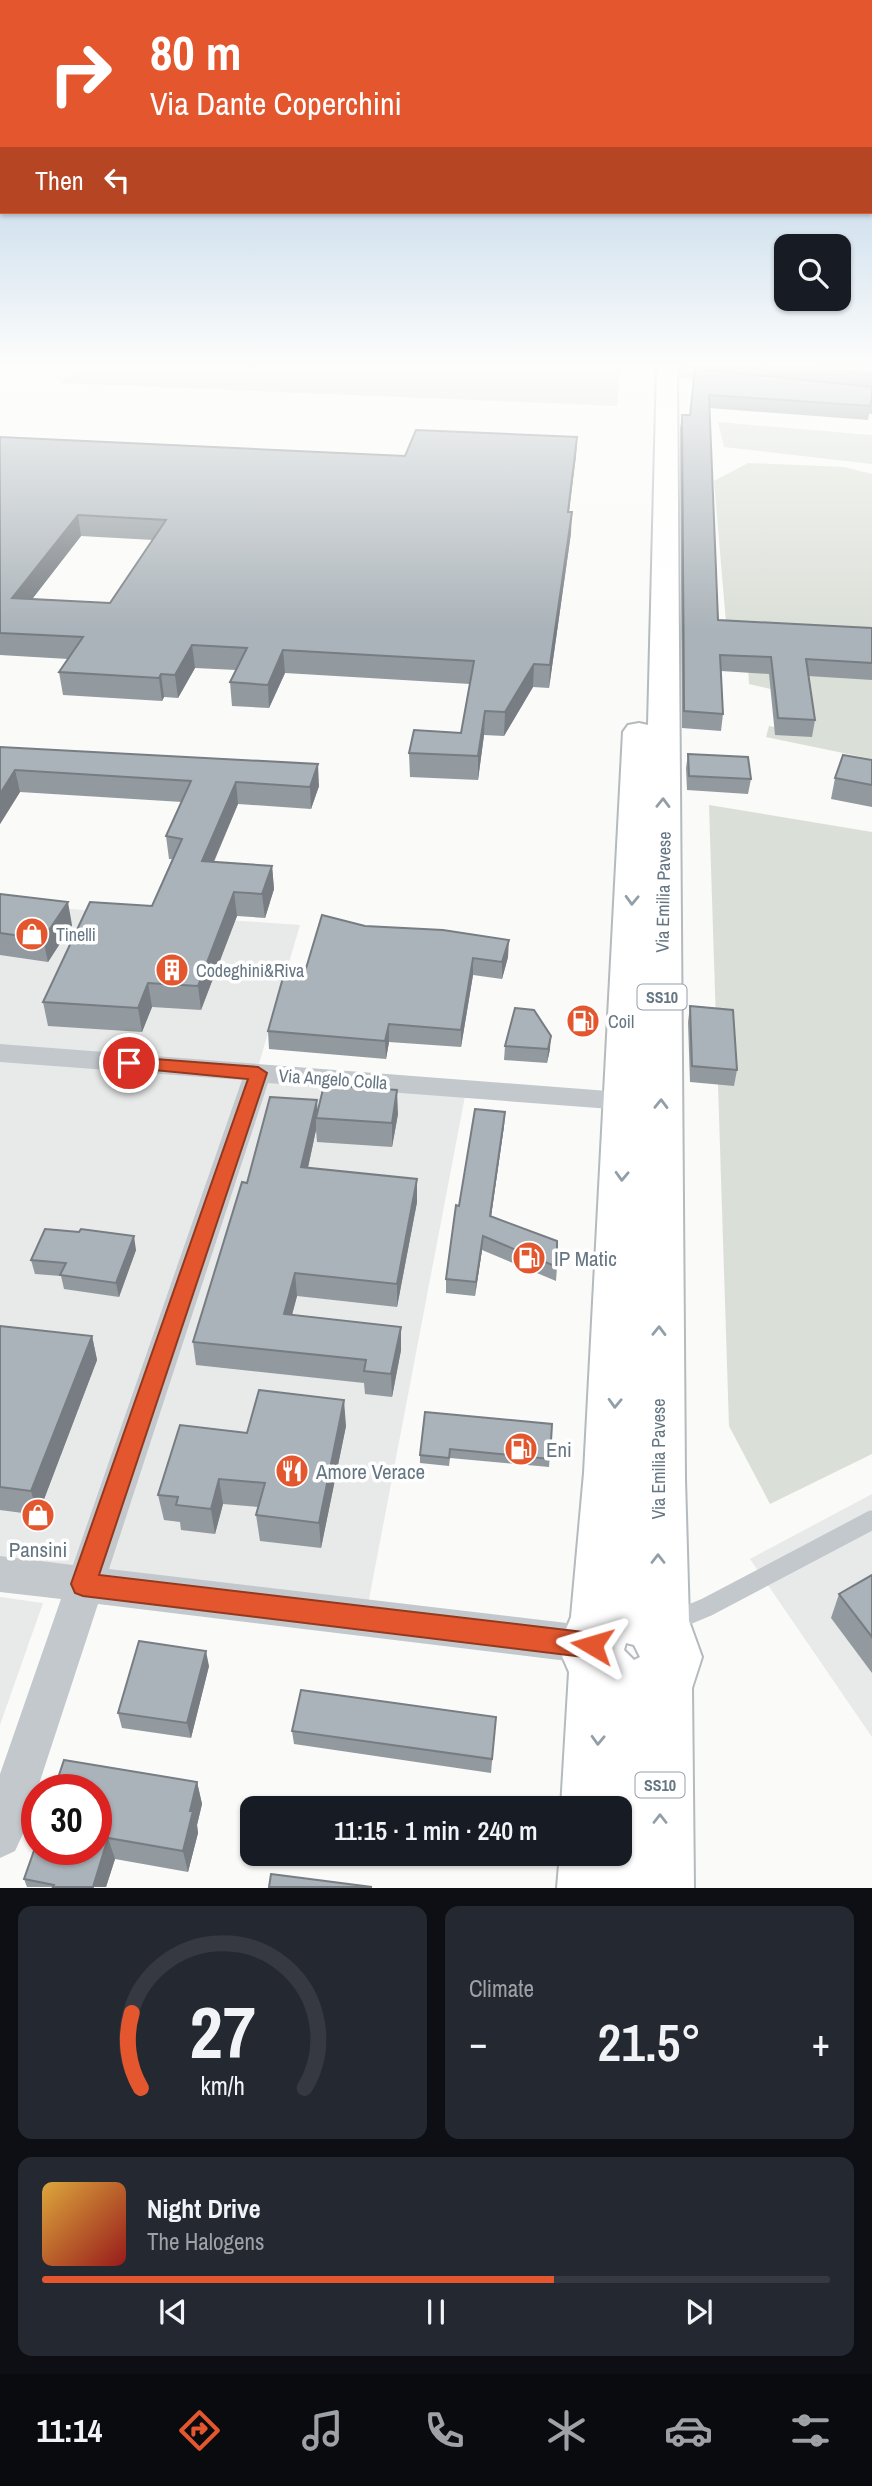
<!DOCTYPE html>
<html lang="en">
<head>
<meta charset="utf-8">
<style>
  :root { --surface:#171b24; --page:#242831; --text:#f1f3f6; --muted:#9ea1a6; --line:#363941; --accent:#e4572e }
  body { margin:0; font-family:"Archivo Narrow",sans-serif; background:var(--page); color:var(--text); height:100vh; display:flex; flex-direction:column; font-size:26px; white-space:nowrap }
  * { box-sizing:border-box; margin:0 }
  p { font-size:23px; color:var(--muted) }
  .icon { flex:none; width:38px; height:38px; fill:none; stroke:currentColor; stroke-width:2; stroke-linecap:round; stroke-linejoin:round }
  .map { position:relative; height:1888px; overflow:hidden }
  .drawer { display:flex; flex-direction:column; gap:18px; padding:18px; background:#0d0f14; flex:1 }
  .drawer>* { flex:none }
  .guide { position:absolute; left:0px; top:0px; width:873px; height:214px; box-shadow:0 2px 5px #0004; background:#e4572e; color:#fff; overflow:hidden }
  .tools { position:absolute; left:774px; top:234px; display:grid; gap:14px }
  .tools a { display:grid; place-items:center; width:77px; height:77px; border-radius:14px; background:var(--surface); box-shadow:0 2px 5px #0004; font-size:35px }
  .speed { position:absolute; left:21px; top:1774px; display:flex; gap:14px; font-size:35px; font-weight:700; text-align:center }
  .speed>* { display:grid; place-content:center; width:91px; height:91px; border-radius:50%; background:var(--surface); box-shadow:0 2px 5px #0004; line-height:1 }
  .speed .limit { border:10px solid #d22; background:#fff; color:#111 }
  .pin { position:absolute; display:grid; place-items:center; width:60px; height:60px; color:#fff; margin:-30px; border:4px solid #fff; border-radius:50%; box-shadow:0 2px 7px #0007 }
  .me { position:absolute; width:77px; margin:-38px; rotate:277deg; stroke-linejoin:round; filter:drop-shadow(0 0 5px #0008) }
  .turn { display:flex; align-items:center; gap:24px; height:147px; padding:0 35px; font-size:32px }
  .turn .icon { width:91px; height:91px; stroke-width:2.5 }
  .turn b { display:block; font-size:49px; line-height:60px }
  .then { display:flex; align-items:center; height:66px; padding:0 35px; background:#0003; gap:14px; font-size:26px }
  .big { font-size:52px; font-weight:600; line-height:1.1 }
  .drawer .widget { flex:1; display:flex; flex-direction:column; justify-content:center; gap:10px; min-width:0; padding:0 24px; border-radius:14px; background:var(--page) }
  .drawer .dial { align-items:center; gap:0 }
  .dial svg { height:182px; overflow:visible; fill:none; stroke:var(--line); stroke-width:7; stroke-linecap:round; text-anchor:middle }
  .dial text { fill:var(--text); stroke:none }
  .song { display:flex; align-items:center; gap:21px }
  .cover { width:84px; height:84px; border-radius:10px; background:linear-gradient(135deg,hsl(40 70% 55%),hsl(0 70% 35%)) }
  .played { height:7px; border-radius:4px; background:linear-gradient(90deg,var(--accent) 65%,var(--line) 65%) }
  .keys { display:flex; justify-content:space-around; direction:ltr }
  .heat { display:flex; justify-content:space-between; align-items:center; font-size:38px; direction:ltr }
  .drawer .tiles { flex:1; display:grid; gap:18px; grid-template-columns:1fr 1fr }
  .widget:last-child { grid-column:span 2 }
  .trip { position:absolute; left:240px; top:1796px; width:392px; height:70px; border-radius:14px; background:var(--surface); box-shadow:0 2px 5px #0004; font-weight:600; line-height:70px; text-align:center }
  .tabs { display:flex; height:112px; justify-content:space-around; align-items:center; background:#090b0e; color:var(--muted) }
  .tabs .icon { width:49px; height:49px }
  .tabs .on { color:var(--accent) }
  .tabs b { font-size:32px; color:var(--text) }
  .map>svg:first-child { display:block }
  .built { fill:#e8e9e9 }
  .green { fill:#dadfd7 }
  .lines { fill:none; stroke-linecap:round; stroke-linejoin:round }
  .primary-casing { stroke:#b5babe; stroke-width:4 }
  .lane { stroke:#c3c8cc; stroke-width:19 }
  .street { fill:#c3c8cc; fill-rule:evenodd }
  .primary { fill:#fff; fill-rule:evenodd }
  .wall { fill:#929a9f; fill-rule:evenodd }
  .shaded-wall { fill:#777d82 }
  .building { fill:#aab3b9; stroke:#777d82; stroke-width:2; fill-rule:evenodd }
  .oneway { stroke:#939fa8 }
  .route { fill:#e4572e; stroke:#94391e; stroke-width:2 }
  .labels { text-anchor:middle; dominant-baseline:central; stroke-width:7; stroke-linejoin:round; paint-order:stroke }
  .shield { fill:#fff; stroke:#939fa8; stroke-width:2 }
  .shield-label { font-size:16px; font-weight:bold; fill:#657683 }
  .street-label { font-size:18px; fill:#657683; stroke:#fff }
  .poi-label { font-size:18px; fill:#657683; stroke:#fff; text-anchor:start }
  .near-poi-label { font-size:21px; fill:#657683; stroke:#fff; text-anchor:start }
</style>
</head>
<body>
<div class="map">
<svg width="872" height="1888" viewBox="0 0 872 1888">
  <rect width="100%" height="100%" fill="#fafaf8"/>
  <g class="built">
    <polygon points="0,904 300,925 256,1074 466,1091 366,1615 0,1563"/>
    <polygon points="872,1494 872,1737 750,1559"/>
    <polygon points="0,1597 43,1603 0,1725"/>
  </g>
  <g class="green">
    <polygon points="78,366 620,366 617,406 60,383"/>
    <polygon points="718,422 872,435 872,464 724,447"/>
    <polygon points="748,463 844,467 872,474 872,759 766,737 769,726 802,732 788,693 749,684 748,666 727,634 714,481"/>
    <polygon points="709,805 872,832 872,1454 770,1504 729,1426"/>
  </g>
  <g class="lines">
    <defs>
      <path id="primary" d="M657 366H677L685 1479 689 1621 702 1657 692 1688 694 1888H557L560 1853H620V1832L625 1845 626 1815 620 1830V1808H561L569 1672 562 1656V1639L571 1617 584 1473 623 732 628 725 639 723 648 725ZM626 1643 634 1645 640 1657 634 1660 624 1650Z"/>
    </defs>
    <use href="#primary" class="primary-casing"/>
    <polyline class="lane" points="676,1620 707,1607 872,1520"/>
    <g class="street">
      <polygon points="667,369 729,375 735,379 729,383 663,376 663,370"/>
      <polygon points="0,1044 634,1093 638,1100 634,1107 624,1110 268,1083 109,1569 592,1626 606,1631 612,1645 606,1659 592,1664 98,1604 22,1836 15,1851 0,1858 0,1774 61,1599 0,1592 0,1556 73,1565 242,1080 0,1062"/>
    </g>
    <use href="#primary" class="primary"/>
  </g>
  <g class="wall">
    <polygon points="685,366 872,366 872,387 685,368"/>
    <polygon points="695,369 872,387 872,414 869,414 868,420 709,408 718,620 872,628 872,680 808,676 815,720 812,737 775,735 769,674 721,671 723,714 721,731 682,728 680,428 682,415 690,415"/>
    <path d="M0 437 405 456 577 437 576 456 569 512 571 533 549 688 533 687 504 736 484 735 478 780 410 777 409 753 461 733 470 684 285 673 269 708 232 706 230 682 236 670 195 668 178 698 164 697 162 701 63 695 59 672 68 659 0 655ZM81 536 153 540 110 603 32 599Z"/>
    <polygon points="0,747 319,786 311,809 238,804 214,862 272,866 274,889 265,918 237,916 201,1010 152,1007 142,1032 48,1026 43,1002 152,906 172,859 169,859 166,836 182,802 20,792 0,824"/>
    <polygon points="688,754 751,779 748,794 687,790 686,768"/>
    <polygon points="872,760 872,807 831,799 835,778"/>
    <polygon points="0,894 72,925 48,962 0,955"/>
    <polygon points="365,926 508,957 502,979 473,975 461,1047 389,1042 386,1059 269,1049 268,1031 304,975"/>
    <polygon points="690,1006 737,1070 734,1086 690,1082 688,1022"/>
    <polygon points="505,1046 550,1049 547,1063 504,1060"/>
    <polygon points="317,1100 317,1111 398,1114 392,1147 317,1142 316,1130 308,1168 417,1202 397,1307 297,1296 292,1315 401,1350 392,1397 365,1394 364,1383 196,1365 193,1342 247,1183"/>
    <polygon points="505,1112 504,1126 491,1217 557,1267 556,1281 482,1250 475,1296 446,1293 446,1279 459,1206"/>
    <polygon points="136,1250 119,1297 64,1289 61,1276 35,1274 31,1260"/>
    <polygon points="0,1326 92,1336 97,1360 38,1515 0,1510"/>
    <polygon points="552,1424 549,1467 450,1458 449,1466 420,1463 420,1455"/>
    <polygon points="346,1426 321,1548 260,1541 256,1515 258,1507 223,1504 215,1534 181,1530 180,1522 164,1520 158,1495 247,1433"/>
    <polygon points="872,1575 872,1673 831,1618 839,1594"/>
    <polygon points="209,1666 191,1738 122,1728 118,1713"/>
    <polygon points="496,1717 491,1773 294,1744 292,1731"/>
    <polygon points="197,1782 202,1804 197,1825 198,1833 188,1872 115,1859 106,1887 27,1887 24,1879 96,1790"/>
  </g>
  <g class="shaded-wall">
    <polygon points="577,437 576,456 566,532 568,512"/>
    <polygon points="572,512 571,533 549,688 550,665"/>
    <polygon points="78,515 81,536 16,620 12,598"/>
    <polygon points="192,645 195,668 178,698 175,675"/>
    <polygon points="283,650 285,673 269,708 268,685"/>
    <polygon points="534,664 533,687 504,736 505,712"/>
    <polygon points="161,674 164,697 162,701 159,678"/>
    <polygon points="485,711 484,735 478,780 478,756"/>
    <polygon points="318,764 319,786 311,809 310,787"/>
    <polygon points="15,770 20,792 0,824 0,794"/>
    <polygon points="236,782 238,804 204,884 202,861"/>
    <polygon points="272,866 274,889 265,918 262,894"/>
    <polygon points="234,892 237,916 201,1010 198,986"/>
    <polygon points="68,902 72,925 48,962 43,939"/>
    <polygon points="509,940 508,957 502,979 502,962"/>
    <polygon points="473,958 473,975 461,1047 461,1030"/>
    <polygon points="148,983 152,1007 142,1032 138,1008"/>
    <polygon points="389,1024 389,1042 386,1059 385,1041"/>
    <polygon points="551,1036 550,1049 547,1063 548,1049"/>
    <polygon points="397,1090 398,1114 392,1147 392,1123"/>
    <polygon points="317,1100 318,1118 316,1118 316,1130 303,1190 301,1167"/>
    <polygon points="505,1112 504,1126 489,1230 490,1216"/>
    <polygon points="417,1179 417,1202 397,1307 397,1284"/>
    <polygon points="134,1236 136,1250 119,1297 116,1283"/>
    <polygon points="483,1236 482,1250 475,1296 476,1282"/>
    <polygon points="295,1273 297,1296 286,1337 284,1314"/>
    <polygon points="401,1327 401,1350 392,1397 391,1374"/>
    <polygon points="92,1336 97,1360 38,1515 31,1491"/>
    <polygon points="344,1400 346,1426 321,1548 319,1523"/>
    <polygon points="219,1479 223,1504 215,1534 211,1509"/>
    <polygon points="206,1651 209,1666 191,1738 187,1723"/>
    <polygon points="197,1782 202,1804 197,1825 198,1833 188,1872 183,1851 190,1811"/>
    <polygon points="108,1838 115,1859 106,1887 93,1887"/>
  </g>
  <g class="building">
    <polygon points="790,366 872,366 872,374"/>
    <polygon points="695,369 872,387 872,401 871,401 870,406 709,395 718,620 872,628 872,663 806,659 815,720 778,718 771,657 720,655 723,714 684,711 682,415 690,415"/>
    <path d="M416 430 577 437 568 512H572L550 665 534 664 505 712 485 711 478 756 409 753 414 730 461 733 474 661 283 650 268 685 230 682 247 648 192 645 175 675 161 674 159 678 59 672 83 637 0 633V437L405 456ZM78 515 166 520 110 603 12 598Z"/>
    <polygon points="0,747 318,764 310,787 236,782 202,861 272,866 262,894 234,892 198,986 148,983 138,1008 43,1002 90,902 152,906 182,839 166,836 191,781 15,770 0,794"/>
    <polygon points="688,754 748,757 751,779 689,776"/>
    <polygon points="843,755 872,760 872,785 835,778"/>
    <polygon points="0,894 68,902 43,939 0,933"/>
    <polygon points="322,915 365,926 443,930 509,940 502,962 473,958 461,1030 389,1024 385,1041 268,1031 284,974 304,975"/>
    <polygon points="690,1006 733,1010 737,1070 692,1066"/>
    <polygon points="515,1008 534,1010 551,1036 548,1049 505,1046"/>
    <polygon points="324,1085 397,1090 392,1123 316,1118"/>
    <polygon points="270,1097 317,1100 301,1167 417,1179 397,1284 295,1273 284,1314 401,1327 391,1374 364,1371 366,1360 193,1342 242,1182 247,1183"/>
    <polygon points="475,1109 505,1112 490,1216 557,1241 557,1267 483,1236 476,1282 446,1279 456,1205 459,1206"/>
    <polygon points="45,1229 79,1232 81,1229 134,1236 116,1283 60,1275 66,1263 31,1260"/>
    <polygon points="0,1326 92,1336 31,1491 0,1487"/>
    <polygon points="259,1390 344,1400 319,1523 256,1515 265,1483 219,1479 211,1509 176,1505 178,1497 158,1495 180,1425 247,1433"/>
    <polygon points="425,1412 552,1424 550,1459 450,1449 449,1458 420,1455"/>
    <polygon points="872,1575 872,1637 839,1594"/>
    <polygon points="139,1641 206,1651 187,1723 118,1713"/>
    <polygon points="301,1690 496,1717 492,1759 292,1731"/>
    <polygon points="64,1760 197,1782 190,1811 193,1811 183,1851 108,1838 93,1887 53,1887 54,1885 24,1879 37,1842 37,1850 96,1850 96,1790 54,1790"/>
    <polygon points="271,1874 372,1887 269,1887"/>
  </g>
  <defs><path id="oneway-chevron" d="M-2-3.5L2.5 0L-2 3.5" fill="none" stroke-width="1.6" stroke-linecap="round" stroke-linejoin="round" transform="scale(1.75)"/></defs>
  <g class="oneway">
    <use href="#oneway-chevron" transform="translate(663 803) rotate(-89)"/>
    <use href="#oneway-chevron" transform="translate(632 900) rotate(92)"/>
    <use href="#oneway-chevron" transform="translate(661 1104) rotate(-89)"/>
    <use href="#oneway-chevron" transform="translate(622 1176) rotate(92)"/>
    <use href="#oneway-chevron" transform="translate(659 1331) rotate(-89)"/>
    <use href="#oneway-chevron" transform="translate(615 1403) rotate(92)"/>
    <use href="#oneway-chevron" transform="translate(658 1559) rotate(-90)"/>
    <use href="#oneway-chevron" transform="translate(598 1740) rotate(92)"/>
    <use href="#oneway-chevron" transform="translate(660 1819) rotate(-90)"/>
  </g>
  <linearGradient id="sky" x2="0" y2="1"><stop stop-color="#96bcdc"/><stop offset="0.58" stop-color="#fdfdfc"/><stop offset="1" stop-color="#fdfdfc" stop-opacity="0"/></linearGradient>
  <rect width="872" height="630" fill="url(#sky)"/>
  <polygon class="route" points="129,1057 258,1067 267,1073 99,1575 592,1633 601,1636 605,1645 601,1654 592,1658 83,1596 75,1593 71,1584 248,1079 123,1067 120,1063 123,1059"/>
  <defs>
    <symbol id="shop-disc" viewBox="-11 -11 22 22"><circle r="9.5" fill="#e4572e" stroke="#fff"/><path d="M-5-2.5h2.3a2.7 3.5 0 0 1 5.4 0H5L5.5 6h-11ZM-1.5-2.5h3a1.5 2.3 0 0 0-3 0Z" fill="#fff"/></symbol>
    <symbol id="building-disc" viewBox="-11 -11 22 22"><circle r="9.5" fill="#e4572e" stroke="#fff"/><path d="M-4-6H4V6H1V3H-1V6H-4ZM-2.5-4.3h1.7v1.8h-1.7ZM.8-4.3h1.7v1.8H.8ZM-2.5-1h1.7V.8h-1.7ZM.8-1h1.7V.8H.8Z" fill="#fff"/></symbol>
    <symbol id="fuel-disc" viewBox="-11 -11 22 22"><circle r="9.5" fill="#e4572e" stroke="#fff"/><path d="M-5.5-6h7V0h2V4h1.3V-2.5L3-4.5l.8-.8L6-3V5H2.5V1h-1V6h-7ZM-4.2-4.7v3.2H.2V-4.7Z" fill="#fff"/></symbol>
    <symbol id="restaurant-disc" viewBox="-11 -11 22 22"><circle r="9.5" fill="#e4572e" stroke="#fff"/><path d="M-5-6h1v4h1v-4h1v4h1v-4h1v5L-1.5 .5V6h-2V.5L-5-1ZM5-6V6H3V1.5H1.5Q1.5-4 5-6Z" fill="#fff"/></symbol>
  </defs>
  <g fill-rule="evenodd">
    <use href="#shop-disc" x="13" y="915" width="38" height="38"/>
    <use href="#building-disc" x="153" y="951" width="38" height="38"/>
    <use href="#fuel-disc" x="564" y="1002" width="38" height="38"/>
    <use href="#fuel-disc" x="510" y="1239" width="38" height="38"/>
    <use href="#fuel-disc" x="502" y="1430" width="38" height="38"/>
    <use href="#restaurant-disc" x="273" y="1452" width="38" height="38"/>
    <use href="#shop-disc" x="19" y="1496" width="38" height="38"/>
  </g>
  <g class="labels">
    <g class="shield">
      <rect x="637.5" y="984.5" width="49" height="25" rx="5"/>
      <rect x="635.5" y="1772.5" width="49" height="25" rx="5"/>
    </g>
    <g class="shield-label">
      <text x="662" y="997">SS10</text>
      <text x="660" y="1785">SS10</text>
    </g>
    <g class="street-label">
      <text transform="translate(663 892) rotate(-89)">Via Emilia Pavese</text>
      <text transform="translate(333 1079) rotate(4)">Via Angelo Colla</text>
      <text transform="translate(658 1459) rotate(-90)">Via Emilia Pavese</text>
    </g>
    <g class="poi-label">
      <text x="56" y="934">Tinelli</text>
      <text x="196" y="970">Codeghini&amp;Riva</text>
      <text x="608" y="1021">Coil</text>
    </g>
    <g class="near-poi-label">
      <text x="554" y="1258">IP Matic</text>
      <text x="546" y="1449">Eni</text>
      <text x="316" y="1471">Amore Verace</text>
      <text x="38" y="1549" text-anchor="middle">Pansini</text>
    </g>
  </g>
</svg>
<div class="tools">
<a><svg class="icon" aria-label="search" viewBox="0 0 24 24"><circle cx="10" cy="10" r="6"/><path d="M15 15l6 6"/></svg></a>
</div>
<div class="speed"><div class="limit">30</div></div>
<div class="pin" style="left:129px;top:1063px;background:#d93025"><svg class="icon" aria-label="arrive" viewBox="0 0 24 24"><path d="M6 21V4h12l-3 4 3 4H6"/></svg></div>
<svg class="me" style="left:592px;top:1645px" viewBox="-20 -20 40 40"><path d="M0-17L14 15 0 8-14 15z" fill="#e4572e" stroke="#fff" stroke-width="4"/></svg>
<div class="trip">11:15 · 1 min · 240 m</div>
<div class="guide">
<div class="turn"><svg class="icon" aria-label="right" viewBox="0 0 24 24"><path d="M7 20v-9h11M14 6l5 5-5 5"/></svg><div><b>80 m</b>Via Dante Coperchini</div></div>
<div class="then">Then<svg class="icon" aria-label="left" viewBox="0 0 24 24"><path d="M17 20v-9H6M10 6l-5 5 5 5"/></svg></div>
</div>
</div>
<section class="drawer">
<div class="tiles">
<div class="widget dial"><svg viewBox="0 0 100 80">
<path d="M14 69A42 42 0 1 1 86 69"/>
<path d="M14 69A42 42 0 0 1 10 36" stroke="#e4572e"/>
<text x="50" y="56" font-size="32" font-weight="700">27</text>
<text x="50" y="72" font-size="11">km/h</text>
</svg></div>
<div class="widget"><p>Climate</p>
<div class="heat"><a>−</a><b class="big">21.5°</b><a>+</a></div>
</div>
<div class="widget">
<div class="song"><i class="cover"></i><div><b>Night Drive</b><p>The Halogens</p></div></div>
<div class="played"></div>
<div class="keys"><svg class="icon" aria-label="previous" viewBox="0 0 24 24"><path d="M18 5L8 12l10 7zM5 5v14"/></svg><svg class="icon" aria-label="pause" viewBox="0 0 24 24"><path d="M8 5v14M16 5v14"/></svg><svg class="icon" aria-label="next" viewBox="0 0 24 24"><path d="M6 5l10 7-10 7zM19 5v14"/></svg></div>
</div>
</div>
</section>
<nav class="tabs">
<b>11:14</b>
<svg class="icon on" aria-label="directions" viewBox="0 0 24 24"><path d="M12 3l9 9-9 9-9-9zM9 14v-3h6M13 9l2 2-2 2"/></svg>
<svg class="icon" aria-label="music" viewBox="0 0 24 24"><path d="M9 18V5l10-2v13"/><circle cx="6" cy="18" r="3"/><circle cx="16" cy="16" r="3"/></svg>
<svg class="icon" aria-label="phone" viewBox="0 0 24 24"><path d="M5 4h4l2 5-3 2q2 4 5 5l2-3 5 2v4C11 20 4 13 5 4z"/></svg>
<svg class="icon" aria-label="climate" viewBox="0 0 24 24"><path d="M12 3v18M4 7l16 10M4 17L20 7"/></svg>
<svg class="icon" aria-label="car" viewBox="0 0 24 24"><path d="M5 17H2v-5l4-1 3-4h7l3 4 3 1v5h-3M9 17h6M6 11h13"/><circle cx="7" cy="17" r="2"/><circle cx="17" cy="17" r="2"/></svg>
<svg class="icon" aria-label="filters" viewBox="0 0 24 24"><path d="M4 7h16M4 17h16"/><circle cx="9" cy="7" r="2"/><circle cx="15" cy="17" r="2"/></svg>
</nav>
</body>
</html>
